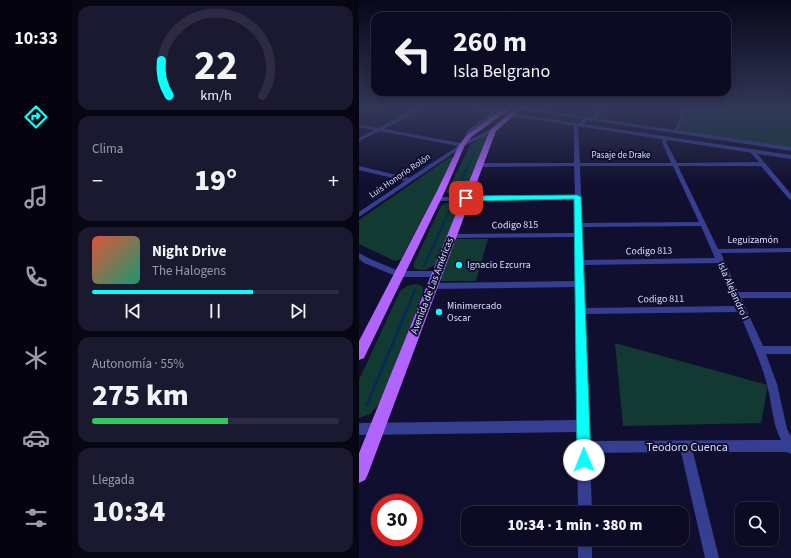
<!DOCTYPE html>
<html lang="es">
<head>
<meta charset="utf-8">
<style>
  :root { --surface:#0d0b23; --page:#1b1930; --text:#f1f3f6; --muted:#9a9ba6; --line:#2d2b41; --accent:#09fffa }
  body { margin:0; font-family:"Source Sans 3",sans-serif; background:var(--page); color:var(--text); height:100vh; display:flex; flex-direction:column; font-size:15px; white-space:nowrap }
  * { box-sizing:border-box; margin:0 }
  p { font-size:13px; color:var(--muted) }
  .icon { flex:none; width:22px; height:22px; fill:none; stroke:currentColor; stroke-width:2; stroke-linecap:round; stroke-linejoin:round }
  .map { position:relative; flex:1; overflow:hidden }
  .details { display:flex; flex-direction:column; gap:6px; padding:6px; background:#070613; width:287px }
  .details>* { flex:none }
  .top-card { position:absolute; left:12px; top:12px; width:360px; height:84px; border-radius:12px; box-shadow:0 2px 10px #0003,0 0 0 1px var(--line); background:#0d0b23; color:var(--text); overflow:hidden }
  .fabs { position:absolute; left:376px; top:502px; display:grid; gap:8px }
  .fabs a { display:grid; place-items:center; width:44px; height:44px; border-radius:8px; background:var(--surface); box-shadow:0 2px 10px #0003,0 0 0 1px var(--line); font-size:20px }
  .speed { position:absolute; left:12px; top:494px; display:flex; gap:8px; font-size:20px; font-weight:700; text-align:center }
  .speed>* { display:grid; place-content:center; width:52px; height:52px; border-radius:50%; background:var(--surface); box-shadow:0 2px 10px #0003,0 0 0 1px var(--line); line-height:1 }
  .speed .limit { border:6px solid #d22; background:#fff; color:#111 }
  .pin { position:absolute; display:grid; place-items:center; width:34px; height:34px; color:#fff; margin:-17px; border-radius:8px; box-shadow:0 2px 6px #0006 }
  .me { position:absolute; width:44px; margin:-22px; rotate:359deg; stroke-linejoin:round; filter:drop-shadow(0 0 3px #0008) }
  .turn { display:flex; align-items:center; gap:14px; height:84px; padding:0 16px; font-size:18px }
  .turn .icon { width:52px; height:52px; stroke-width:2.5 }
  .turn b { display:block; font-size:28px; line-height:34px }
  .big { font-size:30px; font-weight:800; line-height:1.1 }
  .details .card { flex:1; display:flex; flex-direction:column; justify-content:center; gap:6px; min-width:0; padding:0 14px; border-radius:12px; background:var(--page) }
  .details .dial { align-items:center; gap:0 }
  .dial svg { height:104px; overflow:visible; fill:none; stroke:var(--line); stroke-width:7; stroke-linecap:round; text-anchor:middle }
  .dial text { fill:var(--text); stroke:none }
  .song { display:flex; align-items:center; gap:12px }
  .cover { width:48px; height:48px; border-radius:6px; background:linear-gradient(135deg,hsl(10 70% 55%),hsl(160 70% 35%)) }
  .played { height:4px; border-radius:2px; background:linear-gradient(90deg,var(--accent) 65%,var(--line) 65%) }
  .keys { display:flex; justify-content:space-around; direction:ltr }
  .heat { display:flex; justify-content:space-between; align-items:center; font-size:22px; direction:ltr }
  .charge { height:6px; border-radius:3px; background:linear-gradient(90deg,#34c759 55%,var(--line) 0) }
  .trip { position:absolute; left:102px; top:506px; width:228px; height:40px; border-radius:12px; background:var(--surface); box-shadow:0 2px 10px #0003,0 0 0 1px var(--line); font-weight:800; line-height:40px; text-align:center }
  main { display:flex; flex:1; min-height:0 }
  .dock { display:flex; flex-direction:column; width:72px; justify-content:space-around; align-items:center; background:#05040e; color:var(--muted) }
  .dock .icon { width:28px; height:28px }
  .dock .current { color:var(--accent) }
  .dock b { font-size:18px; color:var(--text) }
  .map>svg:first-child { display:block }
  .green { fill:#123a33 }
  .lines { fill:none; stroke-linecap:round; stroke-linejoin:round }
  .stream-far3 { stroke:#062b52; stroke-width:1.5 }
  .stream-far2 { stroke:#062b52; stroke-width:2 }
  .stream-far1 { stroke:#062b52; stroke-width:2.5 }
  .stream { stroke:#062b52; stroke-width:3 }
  .minor { fill:#363e92; fill-rule:evenodd }
  .tertiary { fill:#363e92; fill-rule:evenodd }
  .primary { fill:#b264ff; fill-rule:evenodd }
  .route { fill:#09fffa; stroke:#06a6a2 }
  .poi-dot { fill:#09fffa; stroke:#110f2f; stroke-width:1.5 }
  .labels { text-anchor:middle; dominant-baseline:central; stroke-width:4; stroke-linejoin:round; paint-order:stroke }
  .far-street-label { font-size:9px; fill:#dddeff; stroke:#110f2f }
  .street-label { font-size:10px; fill:#dddeff; stroke:#110f2f }
  .poi-label { font-size:10px; fill:#dddeff; stroke:#110f2f; text-anchor:start }
  .near-street-label { font-size:12px; fill:#dddeff; stroke:#110f2f }
</style>
</head>
<body>
<main>
<nav class="dock">
<b>10:33</b>
<svg class="icon current" aria-label="directions" viewBox="0 0 24 24"><path d="M12 3l9 9-9 9-9-9zM9 14v-3h6M13 9l2 2-2 2"/></svg>
<svg class="icon" aria-label="music" viewBox="0 0 24 24"><path d="M9 18V5l10-2v13"/><circle cx="6" cy="18" r="3"/><circle cx="16" cy="16" r="3"/></svg>
<svg class="icon" aria-label="phone" viewBox="0 0 24 24"><path d="M5 4h4l2 5-3 2q2 4 5 5l2-3 5 2v4C11 20 4 13 5 4z"/></svg>
<svg class="icon" aria-label="climate" viewBox="0 0 24 24"><path d="M12 3v18M4 7l16 10M4 17L20 7"/></svg>
<svg class="icon" aria-label="car" viewBox="0 0 24 24"><path d="M5 17H2v-5l4-1 3-4h7l3 4 3 1v5h-3M9 17h6M6 11h13"/><circle cx="7" cy="17" r="2"/><circle cx="17" cy="17" r="2"/></svg>
<svg class="icon" aria-label="filters" viewBox="0 0 24 24"><path d="M4 7h16M4 17h16"/><circle cx="9" cy="7" r="2"/><circle cx="15" cy="17" r="2"/></svg>
</nav>
<section class="details">
<div class="card dial"><svg viewBox="0 0 100 80">
<path d="M14 69A42 42 0 1 1 86 69"/>
<path d="M14 69A42 42 0 0 1 8 42" stroke="#09fffa"/>
<text x="50" y="56" font-size="32" font-weight="700">22</text>
<text x="50" y="72" font-size="11">km/h</text>
</svg></div>
<div class="card"><p>Clima</p>
<div class="heat"><a>−</a><b class="big">19°</b><a>+</a></div>
</div>
<div class="card">
<div class="song"><i class="cover"></i><div><b>Night Drive</b><p>The Halogens</p></div></div>
<div class="played"></div>
<div class="keys"><svg class="icon" aria-label="previous" viewBox="0 0 24 24"><path d="M18 5L8 12l10 7zM5 5v14"/></svg><svg class="icon" aria-label="pause" viewBox="0 0 24 24"><path d="M8 5v14M16 5v14"/></svg><svg class="icon" aria-label="next" viewBox="0 0 24 24"><path d="M6 5l10 7-10 7zM19 5v14"/></svg></div>
</div>
<div class="card"><p>Autonomía · 55%</p><b class="big">275 km</b><div class="charge"></div></div>
<div class="card"><p>Llegada</p><b class="big">10:34</b></div>
</section>
<div class="map">
<svg width="432" height="558" viewBox="0 0 432 558">
  <rect width="100%" height="100%" fill="#110f2f"/>
  <g class="green">
    <polygon points="329,108 432,108 432,149 319,133"/>
    <path d="M125 136H129L106 191C100 195 96 196 89 194L88 191 112 144Z"/>
    <polygon points="91,157 96,157 42,259 36,261 0,244 0,220"/>
    <path d="M94 202 100 204V207L77 263C70 270 64 272 55 268V263L82 206 87 203Z"/>
    <polygon points="95,239 129,239 117,281 79,281"/>
    <polygon points="58,284 64,287 64,293 21,403 11,414 0,418 0,380 41,291 48,286"/>
    <polygon points="256,343 409,385 402,423 264,426"/>
  </g>
  <g class="lines">
    <polyline class="stream-far3" points="112,160 117,148"/>
    <g class="stream-far2">
      <polyline points="98,190 112,159"/>
      <polyline points="83,226 91,209"/>
    </g>
    <g class="stream-far1">
      <polyline points="65,266 84,225"/>
      <polyline points="48,310 56,290"/>
    </g>
    <polyline class="stream" points="8,405 48,309"/>
    <g class="minor">
      <polygon points="58,108 64,108 25,129 102,143 108,141 107,134 108,131 132,113 105,108 116,108 135,111 139,108 144,108 138,114 112,133 112,139 132,129 136,129 136,131 105,146 0,217 0,212 46,181 0,170 0,166 50,178 99,146 21,131 0,141 0,138 15,130 0,127 0,125 19,128"/>
      <polygon points="241,108 245,108 235,121 231,121 231,119"/>
      <polygon points="324,108 328,108 319,132 315,133"/>
      <path d="M225 118 229 119 223 126H219L221 163H312L303 142 305 137H307L309 138 307 142 318 163 400 162 390 151 395 150 432 194V200L430 199 402 166H319L359 249 432 248V252L362 253 379 292H432V298H382L404 346H432V354H407L418 384 428 429 432 436V454L428 452H334L360 558H346L322 452 231 453 233 513H219L218 432 0 435V423L218 420 217 287 73 289 69 286 73 283 217 281 216 237 92 238 88 236 92 234 216 233V199L78 201 75 199 78 197 216 195 215 166 121 167 118 165 121 163H215V125L217 124 219 125ZM221 166H314L340 222 223 223ZM342 226 356 258 224 260 223 227ZM358 263 377 306 226 308 225 286 226 284 225 282 224 265ZM380 312C390 336 401 359 408 384 413 403 413 423 422 440L230 441 231 426 226 314Z"/>
      <polygon points="0,253 11,259 40,271 76,271 80,274 76,277 39,277 5,263 0,259"/>
      <rect x="219" y="539" width="14" height="19"/>
    </g>
    <g class="tertiary">
      <polygon points="152,108 165,108 432,147 432,151"/>
      <polygon points="142,112 432,155 432,159 140,114 140,112"/>
    </g>
    <g class="primary">
      <polygon points="145,108 152,108 111,138 106,145 87,189 5,358 0,360 0,341 79,189 100,145 107,136"/>
      <polygon points="157,108 164,108 137,131 9,474 6,480 0,483 0,453 128,137 132,129"/>
    </g>
  </g>
  <linearGradient id="sky" x2="0" y2="1"><stop stop-color="#09081a"/><stop offset="0.58" stop-color="#323758"/><stop offset="1" stop-color="#323758" stop-opacity="0"/></linearGradient>
  <rect width="432" height="186" fill="url(#sky)"/>
  <polygon class="route" points="218,195 222,197 232,460 230,465 225,467 220,465 218,460 215,199 107,201 103,198 107,196"/>
  <g class="poi-dot">
    <circle cx="100" cy="265" r="4"/>
    <circle cx="80" cy="312" r="4"/>
  </g>
  <g class="labels">
    <g class="far-street-label">
      <text x="262" y="155">Pasaje de Drake</text>
      <text transform="translate(41 176) rotate(-34)">Luis Honorio Rolón</text>
    </g>
    <g class="street-label">
      <text transform="translate(156 225) rotate(-1)">Codigo 815</text>
      <text x="394" y="240">Leguizamón</text>
      <text transform="translate(290 251) rotate(-1)">Codigo 813</text>
      <text transform="translate(73 286) rotate(-69)">Avenida de Las Américas</text>
      <text transform="translate(374 291) rotate(66)">Isla Alejandro I</text>
      <text transform="translate(302 299) rotate(-1)">Codigo 811</text>
    </g>
    <g class="poi-label">
      <text x="108" y="265">Ignacio Ezcurra</text>
      <text x="88" y="306">Minimercado<tspan x="88" dy="12">Oscar</tspan></text>
    </g>
    <g class="near-street-label">
      <text x="328" y="447">Teodoro Cuenca</text>
    </g>
  </g>
</svg>
<div class="fabs">
<a><svg class="icon" aria-label="search" viewBox="0 0 24 24"><circle cx="10" cy="10" r="6"/><path d="M15 15l6 6"/></svg></a>
</div>
<div class="speed"><div class="limit">30</div></div>
<div class="pin" style="left:107px;top:198px;background:#d93025"><svg class="icon" aria-label="arrive" viewBox="0 0 24 24"><path d="M6 21V4h12l-3 4 3 4H6"/></svg></div>
<svg class="me" style="left:225px;top:460px" viewBox="-20 -20 40 40"><circle r="19" fill="#fff"/><path d="M0-13L10 11 0 6-10 11z" fill="#09fffa"/></svg>
<div class="trip">10:34 · 1 min · 380 m</div>
<div class="top-card">
<div class="turn"><svg class="icon" aria-label="left" viewBox="0 0 24 24"><path d="M17 20v-9H6M10 6l-5 5 5 5"/></svg><div><b>260 m</b>Isla Belgrano</div></div>
</div>
</div>
</main>
</body>
</html>
